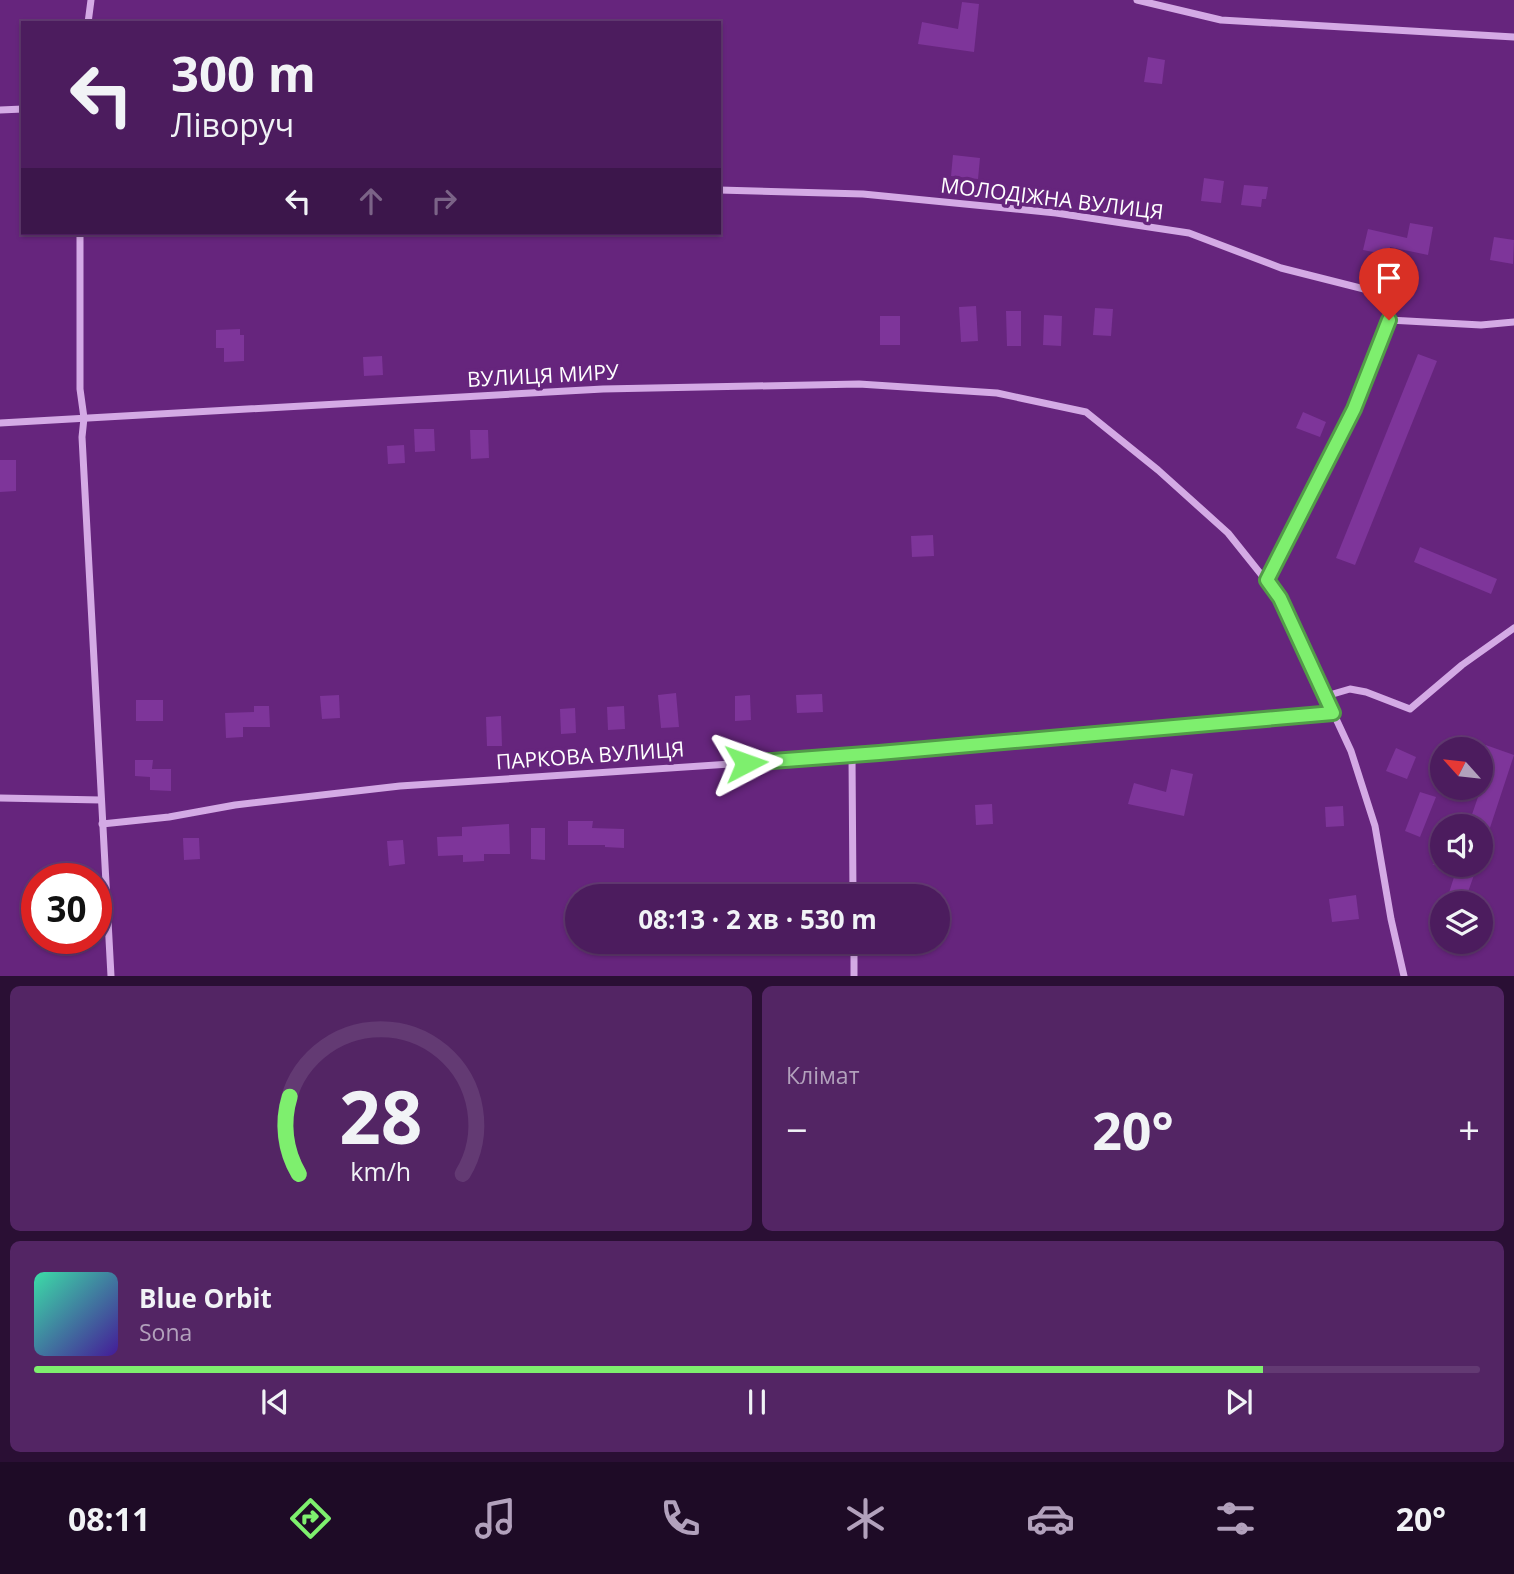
<!DOCTYPE html>
<html lang="uk">
<head>
<meta charset="utf-8">
<style>
  :root { --surface:#4c1c5e; --page:#532564; --text:#f1f3f6; --muted:#b2a1bc; --line:#633a73; --accent:#7eef6e }
  body { margin:0; font-family:"Open Sans",sans-serif; background:var(--page); color:var(--text); height:100vh; display:flex; flex-direction:column; font-size:26px; white-space:nowrap }
  * { box-sizing:border-box; margin:0 }
  p { font-size:23px; color:var(--muted) }
  .icon { flex:none; width:38px; height:38px; fill:none; stroke:currentColor; stroke-width:2; stroke-linecap:round; stroke-linejoin:round }
  .map { position:relative; height:976px; overflow:hidden }
  .drawer { display:flex; flex-direction:column; gap:10px; padding:10px; background:#2a0f34; flex:1 }
  .drawer>* { flex:none }
  .hud { position:absolute; left:21px; top:21px; width:700px; height:214px; border-radius:0px; box-shadow:0 2px 5px #0004,0 0 0 2px var(--line); background:#4c1c5e; color:var(--text); overflow:hidden }
  .needle { width:46px; rotate:297deg }
  .buttons { position:absolute; left:1430px; top:737px; display:grid; gap:14px }
  .buttons a { display:grid; place-items:center; width:63px; height:63px; border-radius:50%; background:var(--surface); box-shadow:0 2px 5px #0004,0 0 0 2px var(--line); font-size:35px }
  .speed { position:absolute; left:21px; top:863px; display:flex; gap:14px; font-size:35px; font-weight:700; text-align:center }
  .speed>* { display:grid; place-content:center; width:91px; height:91px; border-radius:50%; background:var(--surface); box-shadow:0 2px 5px #0004,0 0 0 2px var(--line); line-height:1 }
  .speed .limit { border:10px solid #d22; background:#fff; color:#111 }
  .pin { position:absolute; display:grid; place-items:center; width:60px; height:60px; color:#fff; margin:-72px -30px; border-radius:50% 50% 50% 0; rotate:-45deg; box-shadow:0 0 7px #0007 }
  .pin .icon { rotate:45deg }
  .me { position:absolute; width:77px; margin:-38px; rotate:86deg; stroke-linejoin:round; filter:drop-shadow(0 0 5px #0008) }
  .turn { display:flex; align-items:center; gap:24px; height:147px; padding:0 35px; font-size:32px }
  .turn .icon { width:91px; height:91px; stroke-width:2.5 }
  .turn b { display:block; font-size:49px; line-height:60px }
  .lanes { display:flex; align-items:center; height:66px; padding:0 35px; background:#0003; justify-content:center; gap:35px; direction:ltr }
  .lanes .off { opacity:.35 }
  .big { font-size:52px; font-weight:700; line-height:1.1 }
  .drawer .tile { flex:1; display:flex; flex-direction:column; justify-content:center; gap:10px; min-width:0; padding:0 24px; border-radius:10px; background:var(--page) }
  .drawer .dial { align-items:center; gap:0 }
  .dial svg { height:182px; overflow:visible; fill:none; stroke:var(--line); stroke-width:7; stroke-linecap:round; text-anchor:middle }
  .dial text { fill:var(--text); stroke:none }
  .song { display:flex; align-items:center; gap:21px }
  .cover { width:84px; height:84px; border-radius:10px; background:linear-gradient(135deg,hsl(160 70% 55%),hsl(260 70% 35%)) }
  .played { height:7px; border-radius:4px; background:linear-gradient(90deg,var(--accent) 85%,var(--line) 85%) }
  .keys { display:flex; justify-content:space-around; direction:ltr }
  .heat { display:flex; justify-content:space-between; align-items:center; font-size:38px; direction:ltr }
  .drawer .tiles { flex:1; display:grid; gap:10px; grid-template-columns:1fr 1fr }
  .tile:last-child { grid-column:span 2 }
  .trip { position:absolute; left:565px; top:884px; width:385px; height:70px; border-radius:35px; background:var(--surface); box-shadow:0 2px 5px #0004,0 0 0 2px var(--line); font-weight:700; line-height:70px; text-align:center }
  .tabs { display:flex; height:112px; justify-content:space-around; align-items:center; background:#1e0b26; color:var(--muted) }
  .tabs .icon { width:49px; height:49px }
  .tabs .current { color:var(--accent) }
  .tabs b { font-size:32px; color:var(--text) }
  .map>svg:first-child { display:block }
  .building { fill:#7e359a }
  .lines { fill:none; stroke-linecap:round; stroke-linejoin:round }
  .minor { stroke:#d4aae5; stroke-width:7 }
  .route-casing { stroke:#529b48; stroke-width:18 }
  .route { stroke:#7eef6e; stroke-width:12 }
  .labels { text-anchor:middle; dominant-baseline:central; stroke-width:7; stroke-linejoin:round; paint-order:stroke }
  .street-label { font-size:21px; fill:#fff; stroke:#66257d }
</style>
</head>
<body>
<div class="map">
<svg width="1514" height="976" viewBox="0 0 1514 976">
  <rect width="100%" height="100%" fill="#66257d"/>
  <g class="building">
    <polygon points="962,2 979,4 974,52 918,44 922,22 958,29"/>
    <polygon points="1148,57 1165,60 1162,84 1144,82"/>
    <polygon points="953,155 980,158 978,179 951,176"/>
    <polygon points="1204,178 1224,181 1221,203 1201,201"/>
    <polygon points="1244,185 1268,187 1266,199 1262,199 1261,207 1241,205"/>
    <polygon points="1410,223 1433,227 1428,255 1390,247 1389,255 1363,250 1368,229 1407,238"/>
    <polygon points="1494,237 1514,240 1513,264 1490,260"/>
    <polygon points="976,306 978,341 961,342 959,307"/>
    <polygon points="1095,308 1113,309 1111,336 1093,335"/>
    <polygon points="1006,311 1021,311 1021,346 1007,346"/>
    <polygon points="1044,315 1062,316 1061,346 1043,345"/>
    <rect x="880" y="316" width="20" height="29"/>
    <polygon points="240,329 240,335 244,335 244,361 224,362 224,348 216,348 216,330"/>
    <polygon points="1418,354 1437,361 1355,565 1336,558"/>
    <polygon points="382,356 383,375 364,376 363,357"/>
    <polygon points="1303,412 1326,422 1320,437 1296,428"/>
    <polygon points="414,429 434,429 435,451 415,452"/>
    <polygon points="470,430 488,430 489,458 471,459"/>
    <polygon points="404,445 405,463 388,464 387,446"/>
    <polygon points="0,460 16,460 16,491 0,492"/>
    <polygon points="933,535 934,556 912,557 911,536"/>
    <polygon points="1420,547 1497,579 1491,594 1414,562"/>
    <polygon points="676,693 679,727 661,728 658,695"/>
    <polygon points="822,694 823,712 797,713 796,695"/>
    <polygon points="339,695 340,718 322,719 320,696"/>
    <polygon points="750,695 751,720 735,721 735,696"/>
    <rect x="136" y="700" width="27" height="21"/>
    <polygon points="254,706 269,706 270,727 243,727 243,737 226,738 225,713 254,712"/>
    <polygon points="624,706 625,729 608,730 607,707"/>
    <polygon points="575,708 576,733 561,734 560,709"/>
    <polygon points="501,716 502,746 487,746 486,717"/>
    <polygon points="1480,743 1514,755 1482,852 1480,826 1468,826 1478,797 1455,789 1480,788"/>
    <polygon points="1396,748 1416,757 1407,779 1386,771"/>
    <polygon points="135,760 153,760 152,769 171,769 171,791 150,790 150,777 135,776"/>
    <polygon points="1171,769 1193,774 1184,816 1128,804 1134,783 1166,792"/>
    <polygon points="1420,792 1436,797 1420,837 1405,831"/>
    <polygon points="992,804 993,824 976,825 975,805"/>
    <polygon points="1343,806 1344,826 1326,827 1325,807"/>
    <polygon points="568,821 593,821 592,828 624,829 624,848 605,847 605,845 568,845"/>
    <polygon points="509,824 510,854 484,854 484,861 463,862 463,855 438,856 437,837 462,836 462,827"/>
    <polygon points="531,828 545,828 545,860 531,859"/>
    <polygon points="183,838 199,838 200,859 184,860"/>
    <polygon points="403,840 405,864 389,866 387,841"/>
    <polygon points="1432,864 1478,864 1464,903 1447,899 1455,874"/>
    <polygon points="1356,895 1359,919 1332,922 1329,899"/>
  </g>
  <g class="lines">
    <g class="minor">
      <polyline points="1137,0 1221,20 1514,37"/>
      <polyline points="88,23 91,0"/>
      <polyline points="0,110 23,109"/>
      <polyline points="719,190 863,194 1056,213 1189,233 1281,268 1372,291 1385,303 1389,320 1354,409 1267,580"/>
      <polyline points="80,233 80,389 84,418 82,437 111,976"/>
      <polyline points="1389,320 1481,325 1514,322"/>
      <polyline points="0,423 603,389 859,384 997,393 1086,412 1158,470 1228,533 1280,598 1351,751 1375,826 1391,919 1404,976"/>
      <polyline points="1326,696 1350,689 1366,692 1410,709 1462,665 1514,628"/>
      <polyline points="852,756 853,896"/>
      <polyline points="0,798 101,800"/>
      <polyline points="102,824 169,817 235,805 400,786 852,756 1333,713"/>
      <polyline points="854,942 854,976"/>
    </g>
  </g>
  <g class="lines">
    <defs>
      <polyline id="route" points="746,763 879,753 1333,713 1280,598 1267,580 1354,409 1389,320"/>
    </defs>
    <use href="#route" class="route-casing"/>
    <use href="#route" class="route"/>
  </g>
  <g class="labels">
    <g class="street-label">
      <text transform="translate(1052 198) rotate(7)">МОЛОДІЖНА ВУЛИЦЯ</text>
      <text transform="translate(543 375) rotate(-3)">ВУЛИЦЯ МИРУ</text>
      <text transform="translate(590 755) rotate(-4)">ПАРКОВА ВУЛИЦЯ</text>
    </g>
  </g>
</svg>
<div class="buttons">
<a><svg class="needle" viewBox="-14 -14 28 28"><path d="M0-13l5 13h-10z" fill="#e53935"/><path d="M0 13l5-13h-10z" fill="#b2a1bc"/></svg></a>
<a><svg class="icon" aria-label="sound" viewBox="0 0 24 24"><path d="M4 9h4l5-4v14l-5-4H4zM17 9q2 3 0 6"/></svg></a>
<a><svg class="icon" aria-label="layers" viewBox="0 0 24 24"><path d="M12 4l9 5-9 5-9-5zM3 14l9 5 9-5"/></svg></a>
</div>
<div class="speed"><div class="limit">30</div></div>
<div class="pin" style="left:1389px;top:320px;background:#d93025"><svg class="icon" aria-label="arrive" viewBox="0 0 24 24"><path d="M6 21V4h12l-3 4 3 4H6"/></svg></div>
<svg class="me" style="left:746px;top:763px" viewBox="-20 -20 40 40"><path d="M0-17L14 15 0 8-14 15z" fill="#7eef6e" stroke="#fff" stroke-width="4"/></svg>
<div class="trip">08:13 · 2 хв · 530 m</div>
<div class="hud">
<div class="turn"><svg class="icon" aria-label="left" viewBox="0 0 24 24"><path d="M17 20v-9H6M10 6l-5 5 5 5"/></svg><div><b>300 m</b>Ліворуч</div></div>
<div class="lanes"><svg class="icon" aria-label="left" viewBox="0 0 24 24"><path d="M17 20v-9H6M10 6l-5 5 5 5"/></svg><svg class="icon off" aria-label="ahead" viewBox="0 0 24 24"><path d="M12 20V5M6 11l6-6 6 6"/></svg><svg class="icon off" aria-label="right" viewBox="0 0 24 24"><path d="M7 20v-9h11M14 6l5 5-5 5"/></svg></div>
</div>
</div>
<section class="drawer">
<div class="tiles">
<div class="tile dial"><svg viewBox="0 0 100 80">
<path d="M14 69A42 42 0 1 1 86 69"/>
<path d="M14 69A42 42 0 0 1 10 35" stroke="#7eef6e"/>
<text x="50" y="56" font-size="32" font-weight="700">28</text>
<text x="50" y="72" font-size="11">km/h</text>
</svg></div>
<div class="tile"><p>Клімат</p>
<div class="heat"><a>−</a><b class="big">20°</b><a>+</a></div>
</div>
<div class="tile">
<div class="song"><i class="cover"></i><div><b>Blue Orbit</b><p>Sona</p></div></div>
<div class="played"></div>
<div class="keys"><svg class="icon" aria-label="previous" viewBox="0 0 24 24"><path d="M18 5L8 12l10 7zM5 5v14"/></svg><svg class="icon" aria-label="pause" viewBox="0 0 24 24"><path d="M8 5v14M16 5v14"/></svg><svg class="icon" aria-label="next" viewBox="0 0 24 24"><path d="M6 5l10 7-10 7zM19 5v14"/></svg></div>
</div>
</div>
</section>
<nav class="tabs">
<b>08:11</b>
<svg class="icon current" aria-label="directions" viewBox="0 0 24 24"><path d="M12 3l9 9-9 9-9-9zM9 14v-3h6M13 9l2 2-2 2"/></svg>
<svg class="icon" aria-label="music" viewBox="0 0 24 24"><path d="M9 18V5l10-2v13"/><circle cx="6" cy="18" r="3"/><circle cx="16" cy="16" r="3"/></svg>
<svg class="icon" aria-label="phone" viewBox="0 0 24 24"><path d="M5 4h4l2 5-3 2q2 4 5 5l2-3 5 2v4C11 20 4 13 5 4z"/></svg>
<svg class="icon" aria-label="climate" viewBox="0 0 24 24"><path d="M12 3v18M4 7l16 10M4 17L20 7"/></svg>
<svg class="icon" aria-label="car" viewBox="0 0 24 24"><path d="M5 17H2v-5l4-1 3-4h7l3 4 3 1v5h-3M9 17h6M6 11h13"/><circle cx="7" cy="17" r="2"/><circle cx="17" cy="17" r="2"/></svg>
<svg class="icon" aria-label="filters" viewBox="0 0 24 24"><path d="M4 7h16M4 17h16"/><circle cx="9" cy="7" r="2"/><circle cx="15" cy="17" r="2"/></svg>
<b>20°</b>
</nav>
</body>
</html>
